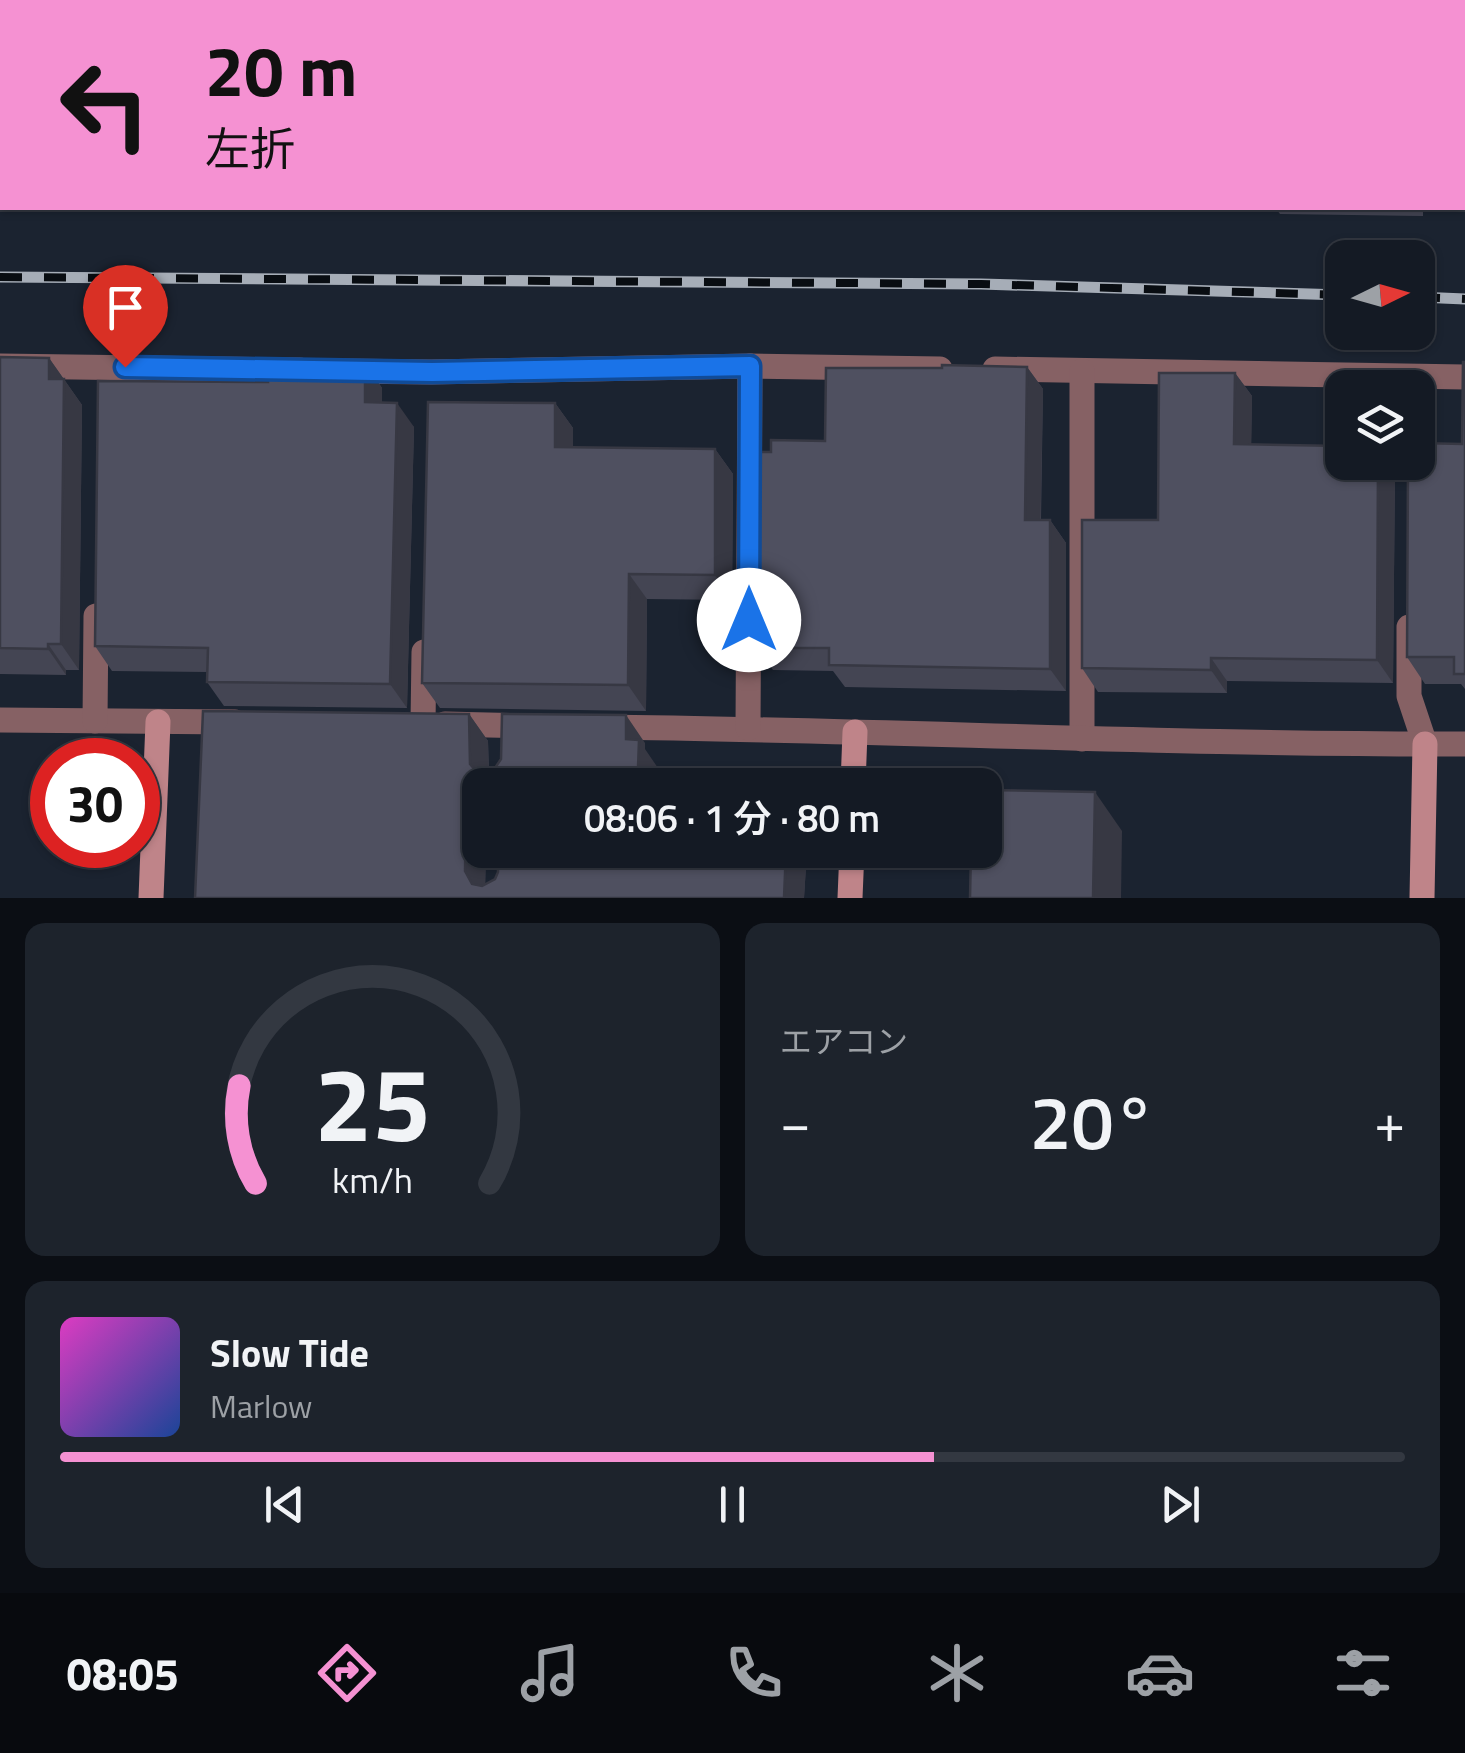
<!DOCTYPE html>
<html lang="ja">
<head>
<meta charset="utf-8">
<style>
  :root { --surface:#141a24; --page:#1d232c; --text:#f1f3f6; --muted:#9da1a6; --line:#333841; --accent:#f591d2 }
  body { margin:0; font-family:"Titillium Web","Noto Sans JP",sans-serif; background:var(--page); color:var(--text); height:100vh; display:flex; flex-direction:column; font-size:38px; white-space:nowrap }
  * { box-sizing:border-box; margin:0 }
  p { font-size:32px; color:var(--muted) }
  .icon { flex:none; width:55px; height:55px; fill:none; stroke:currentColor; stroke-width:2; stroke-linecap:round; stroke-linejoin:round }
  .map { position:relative; height:898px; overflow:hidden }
  .drawer { display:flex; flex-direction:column; gap:25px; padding:25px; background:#0b0e14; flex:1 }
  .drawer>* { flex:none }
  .top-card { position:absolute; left:0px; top:0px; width:1465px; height:210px; box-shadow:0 2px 8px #0004,0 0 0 2px var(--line); background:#f591d2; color:#111; overflow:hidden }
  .needle { width:65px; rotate:85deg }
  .tools { position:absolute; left:1325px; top:240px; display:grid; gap:20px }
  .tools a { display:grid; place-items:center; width:110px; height:110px; border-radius:20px; background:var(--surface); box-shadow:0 2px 8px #0004,0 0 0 2px var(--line); font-size:50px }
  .speed { position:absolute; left:30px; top:738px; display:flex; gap:20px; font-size:50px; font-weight:700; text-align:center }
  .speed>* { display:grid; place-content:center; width:130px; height:130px; border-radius:50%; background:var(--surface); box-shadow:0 2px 8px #0004,0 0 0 2px var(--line); line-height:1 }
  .speed .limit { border:15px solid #d22; background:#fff; color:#111 }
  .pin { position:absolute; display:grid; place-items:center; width:85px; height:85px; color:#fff; margin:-102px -42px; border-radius:50% 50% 50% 0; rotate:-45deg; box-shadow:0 0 10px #0007 }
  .pin .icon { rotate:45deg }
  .me { position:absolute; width:110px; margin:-55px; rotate:0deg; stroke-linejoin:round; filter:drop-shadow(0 0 8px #0008) }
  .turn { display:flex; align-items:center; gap:35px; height:210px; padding:0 40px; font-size:45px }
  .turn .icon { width:130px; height:130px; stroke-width:2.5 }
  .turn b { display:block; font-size:70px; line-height:85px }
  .big { font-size:75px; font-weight:600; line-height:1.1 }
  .drawer .card { flex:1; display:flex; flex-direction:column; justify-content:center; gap:15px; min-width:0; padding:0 35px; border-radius:20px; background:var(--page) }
  .drawer .dial { align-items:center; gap:0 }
  .dial svg { height:260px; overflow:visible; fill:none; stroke:var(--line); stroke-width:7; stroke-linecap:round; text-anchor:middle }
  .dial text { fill:var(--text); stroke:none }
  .song { display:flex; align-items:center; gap:30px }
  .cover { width:120px; height:120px; border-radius:15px; background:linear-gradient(135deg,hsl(310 70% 55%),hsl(220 70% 35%)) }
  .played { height:10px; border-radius:5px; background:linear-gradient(90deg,var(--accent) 65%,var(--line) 65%) }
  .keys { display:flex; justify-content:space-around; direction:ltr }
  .heat { display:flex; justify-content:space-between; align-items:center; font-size:55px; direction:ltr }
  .drawer .tiles { flex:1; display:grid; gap:25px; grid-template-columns:1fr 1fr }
  .card:last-child { grid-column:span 2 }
  .trip { position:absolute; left:462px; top:768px; width:540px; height:100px; border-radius:20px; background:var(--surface); box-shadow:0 2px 8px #0004,0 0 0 2px var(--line); font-weight:600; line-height:100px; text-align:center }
  .menu { display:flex; height:160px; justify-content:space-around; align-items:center; background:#080a0e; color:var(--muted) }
  .menu .icon { width:70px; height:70px }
  .menu .active { color:var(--accent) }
  .menu b { font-size:45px; color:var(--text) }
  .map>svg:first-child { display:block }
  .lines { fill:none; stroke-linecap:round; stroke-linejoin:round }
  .street { stroke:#866164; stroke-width:25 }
  .secondary { stroke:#bf8489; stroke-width:25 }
  .rail-casing { stroke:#a6adb7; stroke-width:11 }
  .rail { stroke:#090d12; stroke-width:8; stroke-dasharray:22; stroke-linecap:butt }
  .wall { fill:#444553 }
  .shaded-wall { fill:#373843 }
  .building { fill:#4f5060; stroke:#373843; stroke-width:2.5 }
  .route-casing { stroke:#114b97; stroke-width:25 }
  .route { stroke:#1a73e8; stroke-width:18 }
</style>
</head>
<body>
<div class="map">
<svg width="1465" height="898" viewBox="0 0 1465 898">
  <rect width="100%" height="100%" fill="#1b2330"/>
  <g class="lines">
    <g class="street">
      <polyline points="0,366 300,370"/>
      <polyline points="995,369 1465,377"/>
      <polyline points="340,371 431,372 750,366 940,369"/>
      <polyline points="1082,371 1082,739"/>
      <polyline points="1409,627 1409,696 1425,744"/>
      <polyline points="0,720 235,722"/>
      <polyline points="95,721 96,616"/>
      <polyline points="423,723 424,652"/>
      <polyline points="445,724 535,726"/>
      <path d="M600 727C889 730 1177 745 1465 744"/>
      <polyline points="748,728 750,366"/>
    </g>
    <g class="secondary">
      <polyline points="853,785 855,732"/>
      <polyline points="151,898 158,722"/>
      <polyline points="850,898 852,850"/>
      <polyline points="1422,898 1425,744"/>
    </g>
    <defs>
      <g id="rail">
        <polyline points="0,277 981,284 1342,295"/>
        <polyline points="1418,297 1465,299"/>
      </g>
    </defs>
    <use href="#rail" class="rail-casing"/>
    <use href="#rail" class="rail"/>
  </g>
  <g class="wall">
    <polygon points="0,0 1465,0 1465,212 1423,212 1423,216 1280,214 1277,210 1203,209 1202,208 1462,208 1462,2 2,2 2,194 0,194"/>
    <polygon points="969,208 1074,208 1074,209"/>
    <polygon points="0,357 49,358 82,405 79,670 66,670 66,675 0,674"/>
    <polygon points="1465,362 1465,689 1461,684 1425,684 1407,657 1462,444"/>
    <polygon points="365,363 382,388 382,403 414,427 407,708 224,706 207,682 207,672 112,671 95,646"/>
    <polygon points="1027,367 1043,389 1041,520 1050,520 1066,543 1066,691 845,687 833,671 773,670 757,648 758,591 749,578 771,452 825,441 942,368"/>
    <polygon points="1235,373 1252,396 1251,444 1342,462 1390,462 1395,469 1393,683 1227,681 1227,693 1098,692 1082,668"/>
    <polygon points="555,403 573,428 573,447 715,449 733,474 732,600 647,599 646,711 440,708 422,683"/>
    <polygon points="469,714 488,741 489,772 645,743 645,749 480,785 480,850 486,850 485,885 495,879 498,872 498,850 807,850 804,898 195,898"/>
  </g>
  <g class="shaded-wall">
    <polygon points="49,358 82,405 79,670 61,644"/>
    <polygon points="365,363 382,388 382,427 365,402"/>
    <polygon points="1027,367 1043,389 1040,543 1025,520"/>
    <polygon points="1235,373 1252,396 1251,467 1234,444"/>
    <polygon points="397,403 414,427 407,708 390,684"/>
    <polygon points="555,403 573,428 573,472 555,447"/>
    <polygon points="715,449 733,474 732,600 715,575"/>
    <polygon points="1378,462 1390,462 1395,469 1393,683 1377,660"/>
    <polygon points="1050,520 1066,543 1066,691 1050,669"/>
    <polygon points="629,574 647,599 646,711 628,685"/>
    <polygon points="48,644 66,670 66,675 48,649"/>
    <polygon points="1211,658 1227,681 1227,693 1211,670"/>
    <polygon points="469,714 488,741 489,785 470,764"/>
    <polygon points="626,715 645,743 645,749 658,768 638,768 626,739"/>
    <polygon points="790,774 798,785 789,785"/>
    <polygon points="1095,792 1122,831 1121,898 1093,898"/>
    <polygon points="469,813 480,828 480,850 486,850 485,898 472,884 465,871 466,822"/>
    <polygon points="786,850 807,850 804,898 784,898"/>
  </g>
  <g class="building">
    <polygon points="0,0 1465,0 1465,188 1462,188 1462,2 2,2 2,170 0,170"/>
    <polygon points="0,357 49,358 49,379 64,379 61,644 48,644 48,649 0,648"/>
    <polygon points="269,362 365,363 365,402 397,403 390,684 207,682 208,648 95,646 98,381 268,382"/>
    <polygon points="1463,362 1465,362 1465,674 1454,674 1454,657 1407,657 1408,462 1418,462 1418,443 1462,444"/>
    <polygon points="942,365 1027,367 1025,520 1050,520 1050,669 829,665 829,648 757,648 758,578 749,578 750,452 771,452 771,440 825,441 826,368 942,368"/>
    <polygon points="1159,373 1235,373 1234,444 1342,446 1342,462 1378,462 1377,660 1211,658 1211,670 1082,668 1082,520 1158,520"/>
    <polygon points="428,402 555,403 555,447 715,449 715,575 629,574 628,685 422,683"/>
    <polygon points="203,711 469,714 470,764 477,772 485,773 493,771 501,759 502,714 626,715 626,739 639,740 638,768 790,774 789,785 480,785 480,808 476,808 469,813 466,822 465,871 472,884 482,886 495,879 498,872 498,850 786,850 784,898 195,898"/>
    <polygon points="985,790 1095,792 1093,898 970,898 971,850 985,850"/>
  </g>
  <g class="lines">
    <defs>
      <polyline id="route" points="125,367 432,372 750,366 749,620"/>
    </defs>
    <use href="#route" class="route-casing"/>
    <use href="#route" class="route"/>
  </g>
</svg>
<div class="tools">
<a><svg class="needle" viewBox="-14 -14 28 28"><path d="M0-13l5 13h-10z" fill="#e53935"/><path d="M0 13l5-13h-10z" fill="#9da1a6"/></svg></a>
<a><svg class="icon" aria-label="layers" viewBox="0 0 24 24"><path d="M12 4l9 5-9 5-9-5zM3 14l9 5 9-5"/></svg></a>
</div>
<div class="speed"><div class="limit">30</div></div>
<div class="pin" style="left:125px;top:367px;background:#d93025"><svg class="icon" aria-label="arrive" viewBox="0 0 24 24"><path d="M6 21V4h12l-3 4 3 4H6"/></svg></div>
<svg class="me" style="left:749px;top:620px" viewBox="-20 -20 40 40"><circle r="19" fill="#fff"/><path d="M0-13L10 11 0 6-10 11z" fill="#1a73e8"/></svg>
<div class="trip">08:06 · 1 分 · 80 m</div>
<div class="top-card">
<div class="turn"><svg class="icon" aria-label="left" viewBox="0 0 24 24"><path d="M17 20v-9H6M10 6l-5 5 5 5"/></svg><div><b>20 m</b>左折</div></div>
</div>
</div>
<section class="drawer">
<div class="tiles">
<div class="card dial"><svg viewBox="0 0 100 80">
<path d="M14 69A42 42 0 1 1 86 69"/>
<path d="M14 69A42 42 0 0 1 9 39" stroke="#f591d2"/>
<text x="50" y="56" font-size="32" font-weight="700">25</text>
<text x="50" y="72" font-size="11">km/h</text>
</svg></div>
<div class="card"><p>エアコン</p>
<div class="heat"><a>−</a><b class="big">20°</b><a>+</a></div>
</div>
<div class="card">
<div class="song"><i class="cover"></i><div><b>Slow Tide</b><p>Marlow</p></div></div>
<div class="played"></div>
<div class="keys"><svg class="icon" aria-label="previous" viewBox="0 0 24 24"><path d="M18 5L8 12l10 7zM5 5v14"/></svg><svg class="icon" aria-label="pause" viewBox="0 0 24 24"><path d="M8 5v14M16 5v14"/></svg><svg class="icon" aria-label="next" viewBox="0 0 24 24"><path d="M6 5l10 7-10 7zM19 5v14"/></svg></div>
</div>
</div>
</section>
<nav class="menu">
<b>08:05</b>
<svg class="icon active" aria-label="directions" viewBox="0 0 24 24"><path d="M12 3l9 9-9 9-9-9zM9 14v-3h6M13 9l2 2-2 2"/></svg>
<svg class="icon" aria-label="music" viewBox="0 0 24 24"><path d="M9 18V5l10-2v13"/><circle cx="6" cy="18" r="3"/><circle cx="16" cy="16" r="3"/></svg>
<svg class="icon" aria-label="phone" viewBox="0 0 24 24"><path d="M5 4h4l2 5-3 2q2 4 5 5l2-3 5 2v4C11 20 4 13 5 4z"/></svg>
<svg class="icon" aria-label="climate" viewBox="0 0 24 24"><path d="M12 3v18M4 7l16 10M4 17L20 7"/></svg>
<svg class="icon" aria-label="car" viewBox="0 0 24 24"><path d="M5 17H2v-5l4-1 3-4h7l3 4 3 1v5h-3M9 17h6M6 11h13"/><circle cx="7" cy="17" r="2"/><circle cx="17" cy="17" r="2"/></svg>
<svg class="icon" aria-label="filters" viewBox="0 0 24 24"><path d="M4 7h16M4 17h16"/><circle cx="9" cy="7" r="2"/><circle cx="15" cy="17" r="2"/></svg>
</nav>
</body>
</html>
